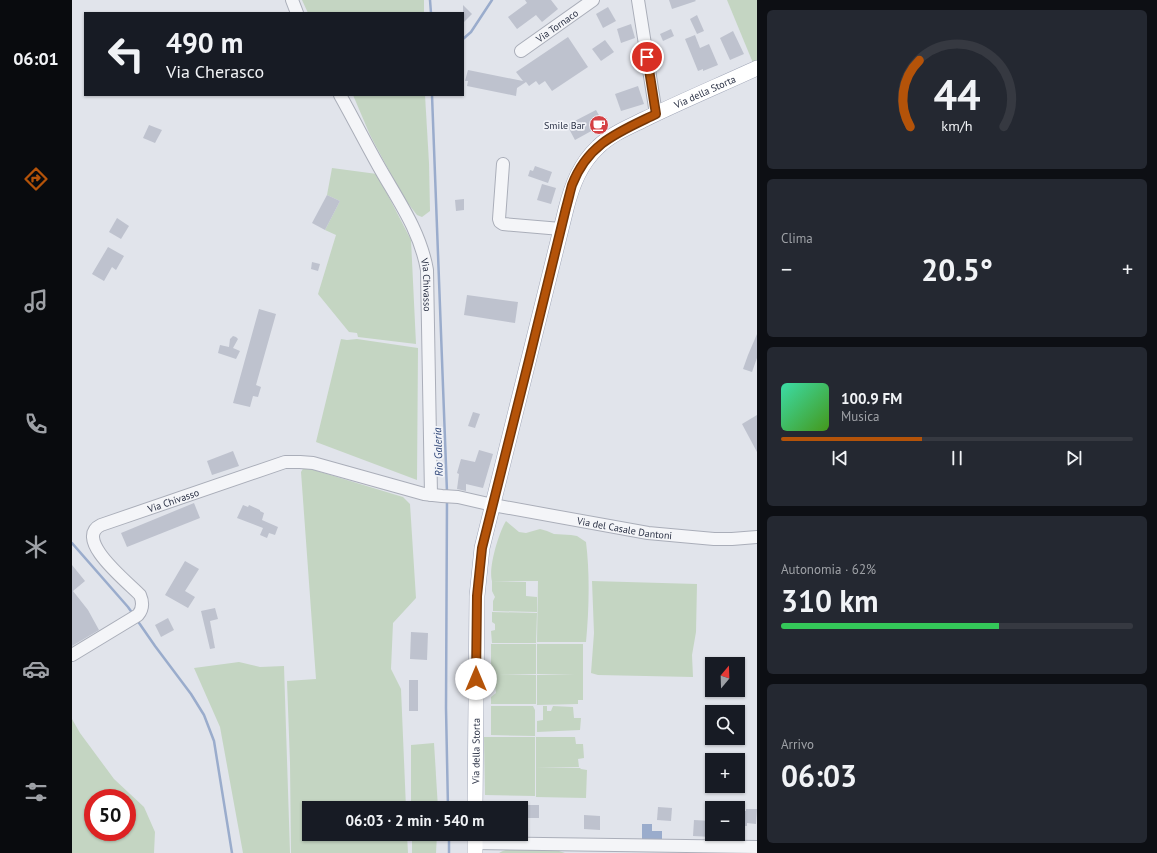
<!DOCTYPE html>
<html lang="it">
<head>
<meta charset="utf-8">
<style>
  :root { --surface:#171b24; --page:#242831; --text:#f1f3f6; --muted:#9ea1a6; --line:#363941; --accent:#b45309 }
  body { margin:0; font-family:"PT Sans",sans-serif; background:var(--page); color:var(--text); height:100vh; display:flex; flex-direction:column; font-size:15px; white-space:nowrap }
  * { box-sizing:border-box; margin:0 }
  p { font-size:13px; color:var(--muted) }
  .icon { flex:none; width:22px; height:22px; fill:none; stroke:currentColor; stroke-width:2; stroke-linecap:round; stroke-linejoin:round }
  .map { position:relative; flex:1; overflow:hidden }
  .panel { display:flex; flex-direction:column; gap:10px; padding:10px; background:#0d0f14; width:400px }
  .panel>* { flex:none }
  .hud { position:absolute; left:12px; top:12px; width:380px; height:84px; border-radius:0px; box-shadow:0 1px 3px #0004; background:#171b24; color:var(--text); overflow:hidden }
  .needle { width:26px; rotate:19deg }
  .buttons { position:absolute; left:633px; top:657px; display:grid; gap:8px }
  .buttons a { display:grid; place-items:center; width:40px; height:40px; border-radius:0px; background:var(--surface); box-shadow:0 1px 3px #0004; font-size:20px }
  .speed { position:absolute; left:12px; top:789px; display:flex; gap:8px; font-size:20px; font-weight:700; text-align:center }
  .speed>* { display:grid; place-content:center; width:52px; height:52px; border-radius:50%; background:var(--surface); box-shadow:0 1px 3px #0004; line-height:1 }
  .speed .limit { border:6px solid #d22; background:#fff; color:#111 }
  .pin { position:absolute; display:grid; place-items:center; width:34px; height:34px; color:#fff; margin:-17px; border:2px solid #fff; border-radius:50%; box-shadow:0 1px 4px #0007 }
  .me { position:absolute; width:44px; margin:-22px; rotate:0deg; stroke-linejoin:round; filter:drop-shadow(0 0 3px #0008) }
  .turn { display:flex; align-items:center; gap:14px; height:84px; padding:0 16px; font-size:18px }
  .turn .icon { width:52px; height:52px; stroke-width:2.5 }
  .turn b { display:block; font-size:28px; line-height:34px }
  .big { font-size:30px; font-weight:600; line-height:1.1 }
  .panel .tile { flex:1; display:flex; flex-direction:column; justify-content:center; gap:6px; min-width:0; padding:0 14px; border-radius:6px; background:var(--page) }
  .panel .dial { align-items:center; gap:0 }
  .dial svg { height:104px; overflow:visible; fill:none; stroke:var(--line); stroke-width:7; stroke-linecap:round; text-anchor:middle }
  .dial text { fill:var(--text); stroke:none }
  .song { display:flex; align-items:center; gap:12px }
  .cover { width:48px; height:48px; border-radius:6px; background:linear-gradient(135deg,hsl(160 70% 55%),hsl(100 70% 35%)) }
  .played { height:4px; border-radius:2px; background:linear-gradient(90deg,var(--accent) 40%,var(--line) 40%) }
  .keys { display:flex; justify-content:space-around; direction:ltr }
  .heat { display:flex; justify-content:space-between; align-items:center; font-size:22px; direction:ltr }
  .charge { height:6px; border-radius:3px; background:linear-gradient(90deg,#34c759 62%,var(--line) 0) }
  .trip { position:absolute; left:230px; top:801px; width:226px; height:40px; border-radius:0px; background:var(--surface); box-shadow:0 1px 3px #0004; font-weight:600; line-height:40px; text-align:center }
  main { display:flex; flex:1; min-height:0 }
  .tab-bar { display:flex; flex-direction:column; width:72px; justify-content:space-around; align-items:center; background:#090b0e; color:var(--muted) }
  .tab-bar .icon { width:28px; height:28px }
  .tab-bar .on { color:var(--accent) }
  .tab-bar b { font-size:18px; color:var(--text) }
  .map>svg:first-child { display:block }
  .green { fill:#c4d5c2; fill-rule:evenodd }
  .water { fill:#9aaccc }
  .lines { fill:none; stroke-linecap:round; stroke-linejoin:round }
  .stream { stroke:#9aaccc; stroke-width:2.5 }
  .building { fill:#bec2ce }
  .minor-casing { stroke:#aaaeb9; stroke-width:14 }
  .major-casing { stroke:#a0a6b7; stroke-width:16 }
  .minor { stroke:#f4f5f8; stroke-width:12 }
  .major { stroke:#fff; stroke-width:15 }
  .route-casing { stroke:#753606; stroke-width:10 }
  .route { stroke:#b45309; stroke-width:7 }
  .labels { text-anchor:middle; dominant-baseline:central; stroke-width:3.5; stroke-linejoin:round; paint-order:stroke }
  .street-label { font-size:10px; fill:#282f43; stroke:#f1f3f8 }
  .poi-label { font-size:10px; fill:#282f43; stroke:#f1f3f8; text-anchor:end }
  .water-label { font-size:11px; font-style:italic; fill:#304779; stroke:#f1f3f8 }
</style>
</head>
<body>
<main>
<nav class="tab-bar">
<b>06:01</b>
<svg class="icon on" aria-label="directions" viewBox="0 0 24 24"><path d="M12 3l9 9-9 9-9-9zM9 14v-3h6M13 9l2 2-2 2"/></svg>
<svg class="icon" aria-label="music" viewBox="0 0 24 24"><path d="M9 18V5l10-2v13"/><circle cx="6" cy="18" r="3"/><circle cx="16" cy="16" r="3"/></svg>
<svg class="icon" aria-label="phone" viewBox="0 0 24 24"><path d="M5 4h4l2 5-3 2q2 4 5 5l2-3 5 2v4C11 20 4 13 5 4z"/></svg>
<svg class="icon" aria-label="climate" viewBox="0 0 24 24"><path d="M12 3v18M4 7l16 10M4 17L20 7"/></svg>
<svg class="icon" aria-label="car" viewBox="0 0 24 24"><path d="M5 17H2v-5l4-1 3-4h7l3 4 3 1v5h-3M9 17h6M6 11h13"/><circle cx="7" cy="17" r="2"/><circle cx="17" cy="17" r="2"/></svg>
<svg class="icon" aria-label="filters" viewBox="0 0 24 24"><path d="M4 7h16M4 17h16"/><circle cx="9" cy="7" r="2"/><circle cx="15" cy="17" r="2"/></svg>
</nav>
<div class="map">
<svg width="685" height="853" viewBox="0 0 685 853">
  <rect width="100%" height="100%" fill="#e1e4eb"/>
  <g class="green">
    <polygon points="230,0 352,0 352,13 236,13"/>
    <polygon points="655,0 685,0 685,61 681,63"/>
    <polygon points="281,95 353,95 357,163 358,211 350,217 345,215 331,197 298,135"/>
    <polygon points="260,168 305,174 339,240 344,344 286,337 285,333 277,332 246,294 264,235 253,230 268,201 255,195"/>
    <polygon points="269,339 275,340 285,339 346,348 345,480 244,442"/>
    <polygon points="232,467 331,497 338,504 344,598 321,623 319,669 329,689 334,808 237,808 237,834 335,834 336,853 219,853 218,763 215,681 244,679 229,472"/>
    <path d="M434 521 447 532 454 533 468 529 475 531 482 534 499 535 505 536 514 542C518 574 517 610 514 642H465L466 581H420C416 568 427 532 434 521Z"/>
    <polygon points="420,581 454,582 454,596 465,597 465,612 421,611 421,601 423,597 420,591"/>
    <polygon points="520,581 625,584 624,632 620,655 621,677 526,675 519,673 522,633"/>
    <polygon points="420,612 465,613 464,643 420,643 419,631 423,630 423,624 420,622"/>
    <polygon points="419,644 464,644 464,674 426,674 464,675 464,704 419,704 419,697 424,693 423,686 419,684"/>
    <polygon points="465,644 511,644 511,700 506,700 506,704 465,705 465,675 503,675 465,674"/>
    <polygon points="167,662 188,667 212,666 218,853 171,853 148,727 122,668"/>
    <polygon points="419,706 461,706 463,710 463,736 419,735"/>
    <polygon points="471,706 475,706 475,711 479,711 481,706 501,707 502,718 509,718 508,730 465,732 465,721 471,720"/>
    <path d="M0 719 8 733 42 779 72 807 83 832 82 853H0ZM21 798H55V832H21Z"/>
    <polygon points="412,737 463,737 463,796 413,795"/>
    <polygon points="464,737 503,737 504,744 511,744 512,758 506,759 507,767 464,767"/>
    <polygon points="362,743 366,808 339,808 339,745"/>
    <polygon points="464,767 508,768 509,769 515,770 514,798 464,797"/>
    <polygon points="340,834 365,834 364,853 340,853"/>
    <path d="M478 848 493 853H427C439 847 442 849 455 850 463 850 471 849 478 848Z"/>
  </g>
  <polygon class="water" points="570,824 580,824 580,831 590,831 590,842 570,842"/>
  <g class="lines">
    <g class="stream">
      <polyline points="358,0 359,13"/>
      <polyline points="391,39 399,32 420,0"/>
      <polyline points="360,95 375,492"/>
      <polyline points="375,499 374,708 376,808"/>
      <polyline points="0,543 56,607 61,614"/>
      <polyline points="65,620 83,646 119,694 132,715 142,741 160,853"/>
      <polyline points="377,834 377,853"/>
    </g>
  </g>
  <g class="building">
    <polygon points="453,0 479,0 486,9 470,22 464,15 445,29 436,17 455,3"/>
    <polygon points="597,0 623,0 624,1 600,9"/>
    <polygon points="391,5 400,14 391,23"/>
    <polygon points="536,7 544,21 531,28 524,14"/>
    <polygon points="625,15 632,31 625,34 618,19"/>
    <polygon points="559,24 563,38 549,43 545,29"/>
    <polygon points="599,29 602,36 591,41 588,34"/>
    <polygon points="661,31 672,54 658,60 648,38"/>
    <polygon points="623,35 628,48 637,44 646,65 631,71 631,69 626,71 613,39"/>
    <polygon points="496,37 516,67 480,91 473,81 467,85 464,81 457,86 454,82 445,88 444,96 395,86 396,81 393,81 396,70 451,81 444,72"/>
    <polygon points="533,40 542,52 529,61 520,49"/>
    <polygon points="566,86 572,104 549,111 543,94"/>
    <polygon points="524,110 532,124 503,140 495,125"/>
    <polygon points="77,125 90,130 83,143 71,138"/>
    <polygon points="463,166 480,172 476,183 456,176 458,170 461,171"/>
    <polygon points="470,184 484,188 479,204 465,200"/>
    <polygon points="255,195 268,201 253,230 240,223"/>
    <polygon points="392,199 392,210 384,211 383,200"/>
    <polygon points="45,218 57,226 49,239 37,232"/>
    <polygon points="36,247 52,256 44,270 40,267 32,281 20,274"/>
    <polygon points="240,262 248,264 246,271 239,269"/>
    <polygon points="395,295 446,302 443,323 392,315"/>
    <polygon points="187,309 204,314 184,385 189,387 186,397 181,396 178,407 161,403"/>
    <polygon points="685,334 685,358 680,372 671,369 676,355"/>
    <polygon points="161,336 164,337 166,339 161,348 168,351 164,359 146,353 148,345 157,347 158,339"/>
    <polygon points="401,412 408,414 403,428 396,426"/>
    <polygon points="685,415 685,452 670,424"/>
    <polygon points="407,450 421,454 411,488 394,484 394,491 385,489 387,474 385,473 389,459 403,462"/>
    <polygon points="161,451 167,466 140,475 135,461"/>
    <polygon points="122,503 128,518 55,547 49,533"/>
    <polygon points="171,505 176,507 177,505 188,510 188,511 192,513 190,520 206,527 203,535 197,533 195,538 188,535 191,528 165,518"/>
    <polygon points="113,561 127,569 113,591 123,597 116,608 93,595"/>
    <polygon points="0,565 13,581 1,591 16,610 27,630 0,646"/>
    <polygon points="143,608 146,619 138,621 143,648 138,649 129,611"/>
    <polygon points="96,618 102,630 89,637 83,625"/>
    <polygon points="339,632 356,633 355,660 338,659"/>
    <rect x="337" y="680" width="9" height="31"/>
    <rect x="451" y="805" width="16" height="13"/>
    <polygon points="586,807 600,808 599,821 585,820"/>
    <polygon points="674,809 685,809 684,824 675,823 675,826 666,826 667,811 674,811"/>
    <polygon points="512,815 528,816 528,830 512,829"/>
    <polygon points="622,820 640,821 640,837 621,836"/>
  </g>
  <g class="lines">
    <defs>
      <g id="minor">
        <polyline points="220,0 225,13"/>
        <polyline points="566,0 584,114"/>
        <path id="s1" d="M449 51 521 0"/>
        <path id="s2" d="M268 95C281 118 293 142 306 165 325 199 348 230 355 270L359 495"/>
        <polyline points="431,164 427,219 428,222 431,224 489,229"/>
        <path id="s3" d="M0 655 66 615C71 609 71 602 68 595 58 584 0 539 29 525L213 462H228L241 463 352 494 370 496 386 497 421 505 576 533 642 539H660L685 537"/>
        <polyline points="403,843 685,847"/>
      </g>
      <g id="major">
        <path id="s4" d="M403 808 405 596 410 548 494 209C500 185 508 164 526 147 539 134 557 127 573 119 610 101 648 85 685 68"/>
        <polyline points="403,834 403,853"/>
      </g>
    </defs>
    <use href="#minor" class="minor-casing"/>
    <use href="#major" class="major-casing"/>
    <use href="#minor" class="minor"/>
    <use href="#major" class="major"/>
  </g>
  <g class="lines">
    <defs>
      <path id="route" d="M404 679 405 596 410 548 457 360 494 208C496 201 498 192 500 185 516 143 547 132 584 114L575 57"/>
    </defs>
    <use href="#route" class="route-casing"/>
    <use href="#route" class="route"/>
  </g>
  <defs>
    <symbol id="cafe-disc" viewBox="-11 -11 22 22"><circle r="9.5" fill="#d54043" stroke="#f1f3f8"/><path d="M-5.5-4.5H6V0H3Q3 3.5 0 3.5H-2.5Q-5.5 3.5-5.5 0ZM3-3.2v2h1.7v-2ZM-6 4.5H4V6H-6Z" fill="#fff"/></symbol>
  </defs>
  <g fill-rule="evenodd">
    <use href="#cafe-disc" x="516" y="114" width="22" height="22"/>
  </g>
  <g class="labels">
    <g class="street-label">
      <text stroke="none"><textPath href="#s1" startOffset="44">Via Tornaco</textPath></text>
      <text stroke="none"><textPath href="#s4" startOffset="801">Via della Storta</textPath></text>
      <text stroke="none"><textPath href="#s2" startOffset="211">Via Chivasso</textPath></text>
      <text stroke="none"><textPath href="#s3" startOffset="266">Via Chivasso</textPath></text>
      <text stroke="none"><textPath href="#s3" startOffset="731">Via del Casale Dantoni</textPath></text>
      <text stroke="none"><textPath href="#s4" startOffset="57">Via della Storta</textPath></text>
    </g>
    <g class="poi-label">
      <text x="513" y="125">Smile Bar</text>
    </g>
    <g class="water-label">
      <text transform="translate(366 452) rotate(-92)">Rio Galeria</text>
    </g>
  </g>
</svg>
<div class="buttons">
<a><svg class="needle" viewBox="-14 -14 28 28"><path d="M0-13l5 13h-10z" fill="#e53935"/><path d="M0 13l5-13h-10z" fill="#9ea1a6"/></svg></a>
<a><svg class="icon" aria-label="search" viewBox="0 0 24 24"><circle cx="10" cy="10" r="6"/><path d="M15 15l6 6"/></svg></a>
<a>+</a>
<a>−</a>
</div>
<div class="speed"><div class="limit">50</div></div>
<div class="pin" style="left:575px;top:57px;background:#d93025"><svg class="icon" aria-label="arrive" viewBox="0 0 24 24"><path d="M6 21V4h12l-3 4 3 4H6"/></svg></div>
<svg class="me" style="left:404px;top:679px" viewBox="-20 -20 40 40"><circle r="19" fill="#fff"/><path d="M0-13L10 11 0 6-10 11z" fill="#b45309"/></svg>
<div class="trip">06:03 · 2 min · 540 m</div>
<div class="hud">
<div class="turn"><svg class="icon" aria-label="left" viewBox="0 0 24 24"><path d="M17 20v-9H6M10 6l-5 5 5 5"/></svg><div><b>490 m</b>Via Cherasco</div></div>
</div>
</div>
<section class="panel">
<div class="tile dial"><svg viewBox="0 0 100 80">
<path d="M14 69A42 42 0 1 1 86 69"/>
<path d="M14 69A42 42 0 0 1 21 18" stroke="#b45309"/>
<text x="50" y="56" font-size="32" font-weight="700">44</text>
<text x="50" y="72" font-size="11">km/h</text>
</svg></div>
<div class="tile"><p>Clima</p>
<div class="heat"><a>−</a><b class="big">20.5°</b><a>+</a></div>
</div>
<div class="tile">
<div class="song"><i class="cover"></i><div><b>100.9 FM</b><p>Musica</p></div></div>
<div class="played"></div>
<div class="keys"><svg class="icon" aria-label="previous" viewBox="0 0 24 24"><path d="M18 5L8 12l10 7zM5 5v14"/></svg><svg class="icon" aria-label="pause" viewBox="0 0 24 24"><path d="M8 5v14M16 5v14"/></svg><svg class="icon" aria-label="next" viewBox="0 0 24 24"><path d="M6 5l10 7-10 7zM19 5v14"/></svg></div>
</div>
<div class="tile"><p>Autonomia · 62%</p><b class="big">310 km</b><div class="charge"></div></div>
<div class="tile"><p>Arrivo</p><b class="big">06:03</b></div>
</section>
</main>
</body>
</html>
